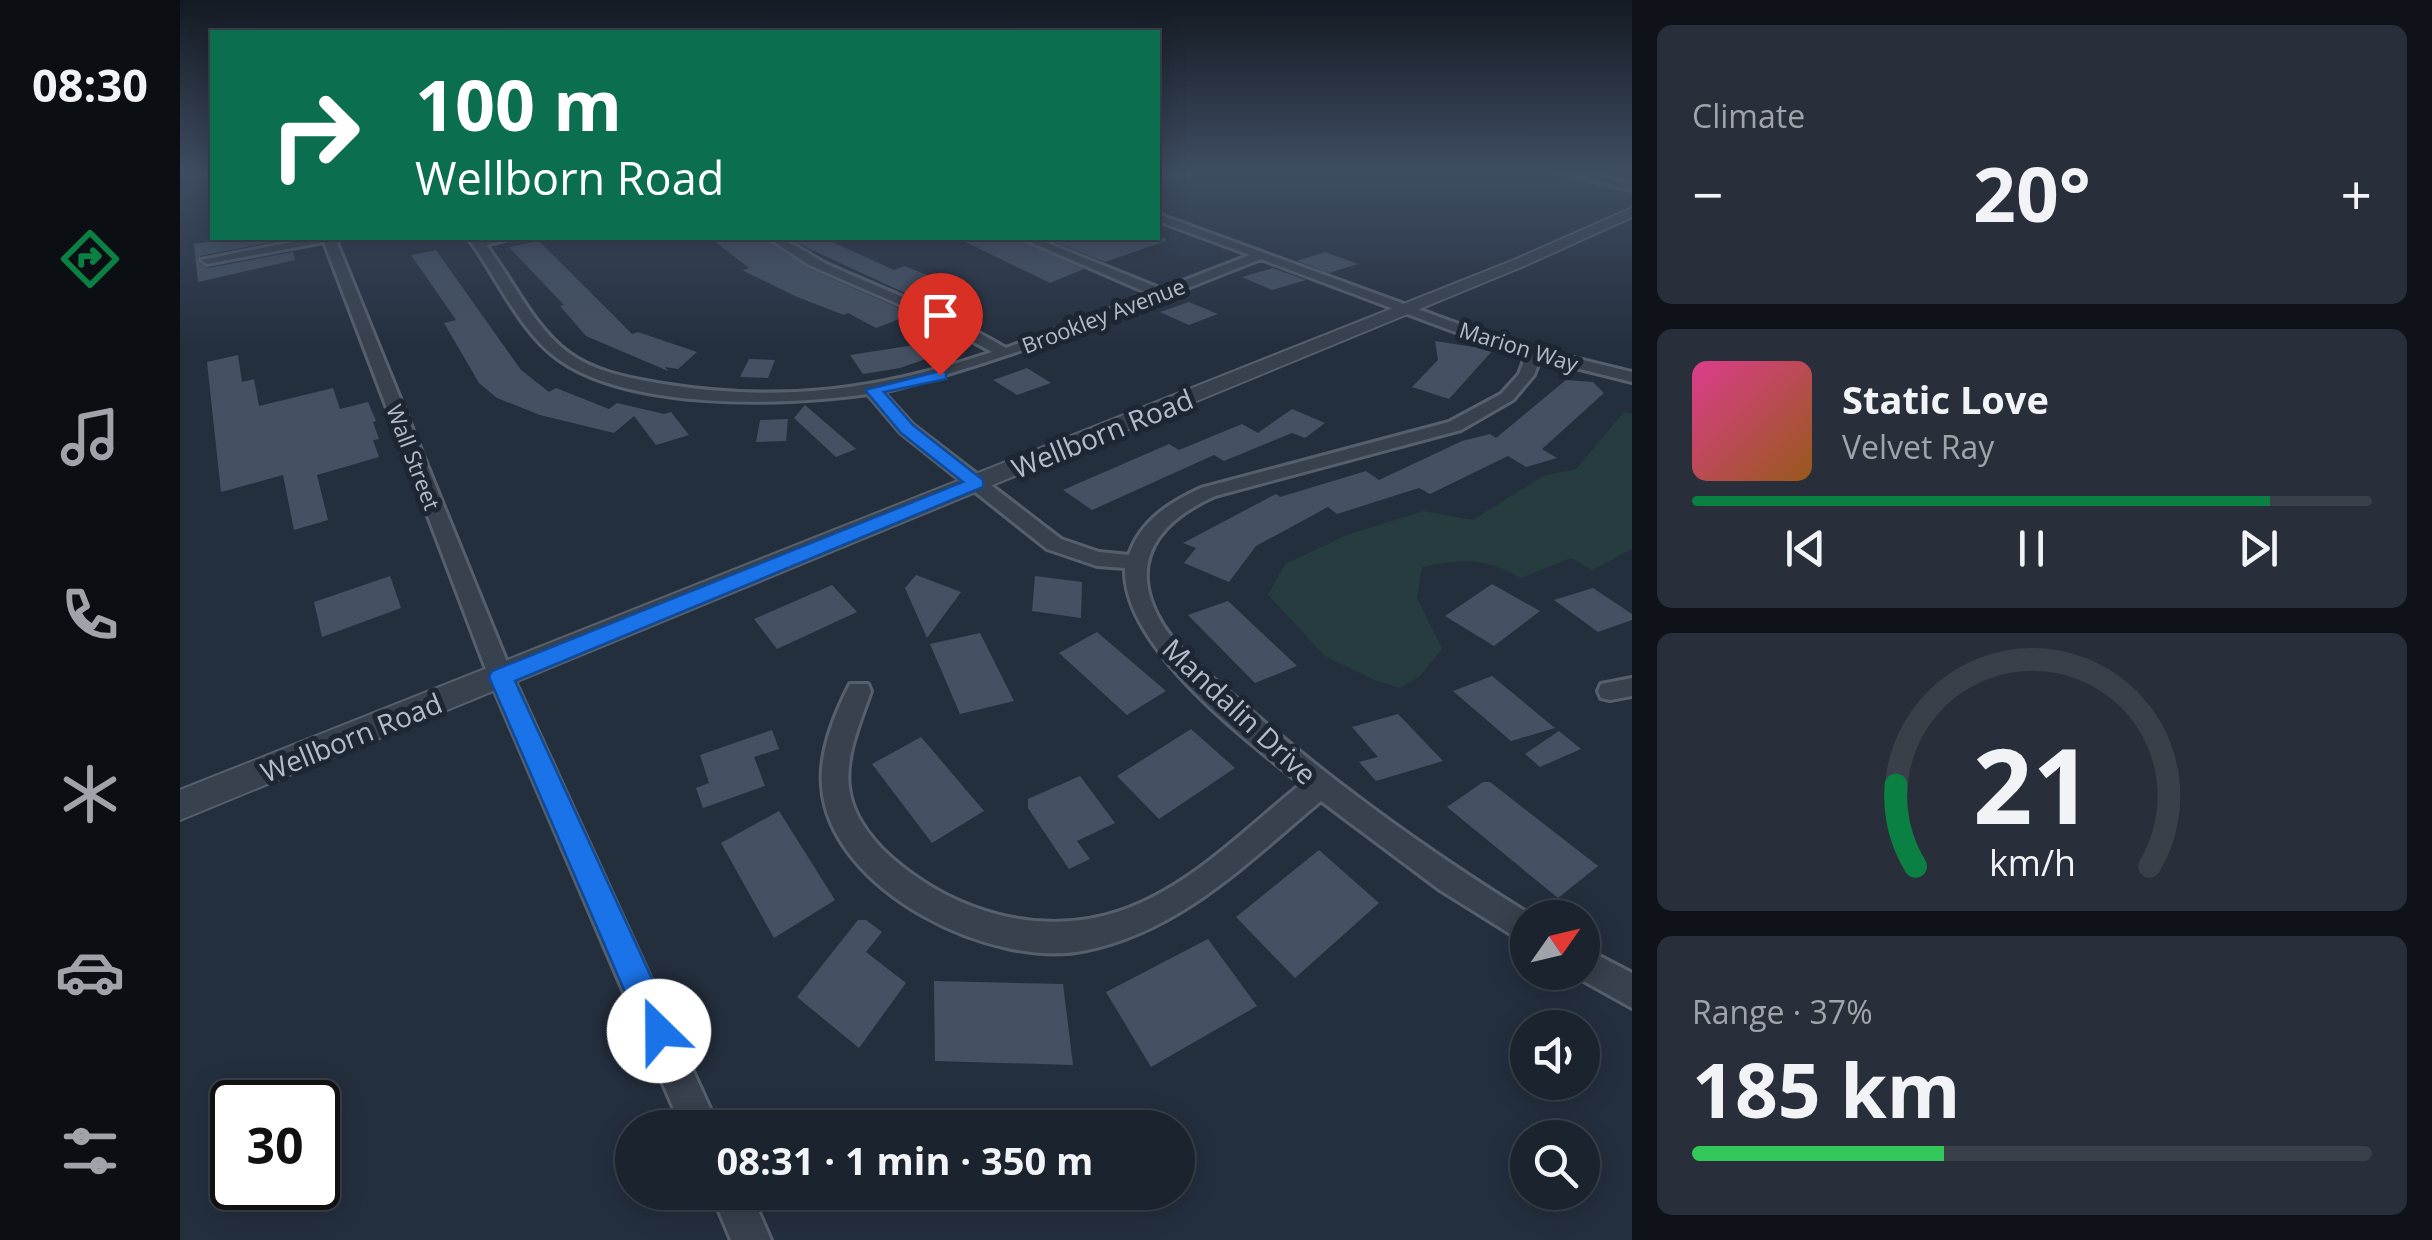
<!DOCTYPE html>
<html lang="en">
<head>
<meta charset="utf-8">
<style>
  :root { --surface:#1b232e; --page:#282f3a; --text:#f1f3f6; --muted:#a0a4aa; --line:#39404a; --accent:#0b8043 }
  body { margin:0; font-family:"Open Sans",sans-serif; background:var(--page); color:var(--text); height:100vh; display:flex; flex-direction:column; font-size:38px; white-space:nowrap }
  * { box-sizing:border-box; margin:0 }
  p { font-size:32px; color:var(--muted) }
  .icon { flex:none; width:55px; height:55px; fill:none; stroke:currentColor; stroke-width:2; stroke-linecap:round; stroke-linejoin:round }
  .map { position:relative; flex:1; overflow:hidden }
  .panel { display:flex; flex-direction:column; gap:25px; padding:25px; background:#0f1319; width:800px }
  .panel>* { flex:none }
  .hud { position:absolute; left:30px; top:30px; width:950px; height:210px; border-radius:0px; box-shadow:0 5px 25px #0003,0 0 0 2px var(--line); background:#0b6e4f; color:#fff; overflow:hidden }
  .needle { width:65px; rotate:56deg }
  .tools { position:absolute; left:1330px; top:900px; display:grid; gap:20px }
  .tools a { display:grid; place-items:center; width:90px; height:90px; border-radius:50%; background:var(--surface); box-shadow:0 5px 25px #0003,0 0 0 2px var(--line); font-size:50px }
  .speed { position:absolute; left:30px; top:1080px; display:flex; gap:20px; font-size:50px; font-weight:700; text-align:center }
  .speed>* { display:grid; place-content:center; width:130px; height:130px; border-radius:50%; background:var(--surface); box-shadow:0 5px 25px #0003,0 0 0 2px var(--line); line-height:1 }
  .speed .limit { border:5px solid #111; border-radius:15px; background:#fff; color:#111 }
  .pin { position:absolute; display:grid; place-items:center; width:85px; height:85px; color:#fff; margin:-102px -42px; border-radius:50% 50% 50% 0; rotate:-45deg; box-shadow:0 0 10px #0007 }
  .pin .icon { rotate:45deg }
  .me { position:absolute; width:110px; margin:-55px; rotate:337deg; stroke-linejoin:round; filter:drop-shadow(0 0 8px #0008) }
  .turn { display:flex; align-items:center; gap:35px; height:210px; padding:0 40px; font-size:45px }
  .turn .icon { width:130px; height:130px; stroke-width:2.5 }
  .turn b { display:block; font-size:70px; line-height:85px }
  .big { font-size:75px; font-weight:700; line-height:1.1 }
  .panel .tile { flex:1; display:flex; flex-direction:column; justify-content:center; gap:15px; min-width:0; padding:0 35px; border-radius:15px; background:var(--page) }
  .panel .dial { align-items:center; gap:0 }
  .dial svg { height:260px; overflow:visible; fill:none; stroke:var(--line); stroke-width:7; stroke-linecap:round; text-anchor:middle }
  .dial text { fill:var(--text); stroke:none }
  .song { display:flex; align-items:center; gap:30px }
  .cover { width:120px; height:120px; border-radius:15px; background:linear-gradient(135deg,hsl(330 70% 55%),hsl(30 70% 35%)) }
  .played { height:10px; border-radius:5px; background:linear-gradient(90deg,var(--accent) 85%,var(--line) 85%) }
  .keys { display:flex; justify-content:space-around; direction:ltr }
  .heat { display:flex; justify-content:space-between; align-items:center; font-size:55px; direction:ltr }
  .charge { height:15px; border-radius:8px; background:linear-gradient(90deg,#34c759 37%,var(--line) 0) }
  .trip { position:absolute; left:435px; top:1110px; width:580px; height:100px; border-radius:50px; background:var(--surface); box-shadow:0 5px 25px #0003,0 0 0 2px var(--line); font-weight:700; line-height:100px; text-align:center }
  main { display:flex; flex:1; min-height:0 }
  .menu { display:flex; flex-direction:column; width:180px; justify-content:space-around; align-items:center; background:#0b0e12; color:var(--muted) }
  .menu .icon { width:70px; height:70px }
  .menu .on { color:var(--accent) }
  .menu b { font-size:45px; color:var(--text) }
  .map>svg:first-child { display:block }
  .green { fill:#263c3f }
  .building { fill:#455162 }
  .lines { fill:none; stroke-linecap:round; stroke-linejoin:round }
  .minor-casing { stroke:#565f6c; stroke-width:6 }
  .tertiary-casing { stroke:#565f6c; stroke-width:4 }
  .minor { fill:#38414e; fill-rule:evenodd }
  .tertiary { fill:#38414e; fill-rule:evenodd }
  .route { fill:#1a73e8; stroke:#114b97; stroke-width:2.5 }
  .labels { text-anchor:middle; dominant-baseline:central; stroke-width:10; stroke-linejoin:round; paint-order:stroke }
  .far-street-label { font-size:22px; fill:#b4bcc9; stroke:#1d2633 }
  .street-label { font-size:28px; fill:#b4bcc9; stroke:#1d2633 }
</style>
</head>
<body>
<main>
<nav class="menu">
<b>08:30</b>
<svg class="icon on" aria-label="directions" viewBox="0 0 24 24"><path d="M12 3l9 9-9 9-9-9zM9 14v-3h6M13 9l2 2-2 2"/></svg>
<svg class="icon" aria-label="music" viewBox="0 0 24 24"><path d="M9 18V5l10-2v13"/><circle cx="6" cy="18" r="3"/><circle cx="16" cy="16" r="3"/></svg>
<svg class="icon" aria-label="phone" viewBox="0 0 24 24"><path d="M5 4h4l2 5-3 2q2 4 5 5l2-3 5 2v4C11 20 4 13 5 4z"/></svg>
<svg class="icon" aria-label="climate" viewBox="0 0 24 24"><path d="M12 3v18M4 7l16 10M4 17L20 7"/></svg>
<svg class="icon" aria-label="car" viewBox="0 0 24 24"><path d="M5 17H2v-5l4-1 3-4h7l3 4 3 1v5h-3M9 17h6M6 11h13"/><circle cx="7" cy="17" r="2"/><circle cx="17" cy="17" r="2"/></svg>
<svg class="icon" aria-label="filters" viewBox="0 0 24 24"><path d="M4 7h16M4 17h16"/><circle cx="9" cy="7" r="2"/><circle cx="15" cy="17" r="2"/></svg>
</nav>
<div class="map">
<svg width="1452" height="1240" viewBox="0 0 1452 1240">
  <rect width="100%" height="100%" fill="#242f3e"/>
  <path class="green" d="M1444 412 1452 414V549L1412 570 1391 558 1341 578C1302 557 1284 559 1242 567L1237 598 1262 649 1239 677 1220 688 1194 680 1145 656 1088 595 1105 564 1167 535 1243 511 1293 520 1363 476 1396 469Z"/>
  <g class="building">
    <polygon points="49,238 108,239 20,256 19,263 28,268 113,252 115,260 18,282 14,244"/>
    <polygon points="530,238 586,238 628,268 732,314 696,328 668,313 664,315 617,297 562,270 569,268"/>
    <polygon points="606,238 644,238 714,270 724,266 792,292 753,306"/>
    <polygon points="777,238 838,238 904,269 870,283"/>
    <polygon points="864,238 986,238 986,241 925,262"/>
    <polygon points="359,241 452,334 458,332 517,352 498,369 485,367 488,371 406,336 380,306 384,305 329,247"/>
    <polygon points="256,250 341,370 369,392 376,388 429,409 437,403 484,414 491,412 509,435 476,445 454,416 434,433 360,415 317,398 299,383 264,323 276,320 231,255"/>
    <polygon points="1145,252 1178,264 1149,273 1117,261"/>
    <polygon points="1093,268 1126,280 1092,290 1062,277"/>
    <polygon points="1009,302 1038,314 1009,325 980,312"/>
    <polygon points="773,339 775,349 720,368 683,374 670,355"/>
    <polygon points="1255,341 1313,350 1269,399 1232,387 1258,360"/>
    <polygon points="58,355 62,382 74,379 79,406 153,388 160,409 188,402 196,421 193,422 199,439 193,440 199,457 137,475 148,520 114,530 103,475 41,492 27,362"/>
    <polygon points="569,359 595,360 588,378 560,377"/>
    <polygon points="847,368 871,383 837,395 813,380"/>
    <polygon points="1386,380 1413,382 1424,393 1362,449 1377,458 1346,467 1328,456 1250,494 1239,488 1157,514 1148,507 1076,546 1049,582 1004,563 1016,548 1003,543 1096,494 1100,497 1186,471 1199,480 1282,441 1310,434 1316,438"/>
    <polygon points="625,405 676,449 656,457 614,418"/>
    <polygon points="1112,409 1145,423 1125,438 1112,433 1044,461 1034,455 912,510 883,490 989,444 999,450 1062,424 1078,433"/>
    <polygon points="608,419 606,441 576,442 580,420"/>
    <polygon points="736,575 781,592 747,638 725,588"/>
    <polygon points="210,576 221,608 142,637 134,602"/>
    <polygon points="855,576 902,582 901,618 852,611"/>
    <polygon points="1312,584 1360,611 1314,646 1265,616"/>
    <polygon points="652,585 677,612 597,649 574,619"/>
    <polygon points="1413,588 1452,614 1452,620 1418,632 1374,600"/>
    <polygon points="1048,601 1117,666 1075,683 1008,615"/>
    <polygon points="917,632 986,691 947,715 879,653"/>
    <polygon points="800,633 834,701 780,714 750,644"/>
    <polygon points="1312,676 1375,728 1331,741 1273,691"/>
    <polygon points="1218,714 1263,761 1196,781 1179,762 1198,757 1172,727"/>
    <polygon points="1011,729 1055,768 979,819 937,776"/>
    <polygon points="592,730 599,749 574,757 585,786 523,808 516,788 529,783 520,755"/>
    <polygon points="1379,731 1401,749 1360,767 1345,754"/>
    <polygon points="741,737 804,811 752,843 692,764"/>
    <polygon points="900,776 935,823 897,841 910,859 889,869 848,808 848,799"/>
    <polygon points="1303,782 1310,782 1418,866 1378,898 1267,807"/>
    <polygon points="599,811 655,900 594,938 541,843"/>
    <polygon points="1139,850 1199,903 1115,978 1056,917"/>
    <polygon points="678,920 686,920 702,932 686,952 726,983 679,1048 617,997"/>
    <polygon points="1028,939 1077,1006 971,1067 926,992"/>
    <polygon points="754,981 883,984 893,1065 755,1061"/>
  </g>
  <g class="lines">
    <defs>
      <g id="minor">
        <polygon points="1370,171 1390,171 1452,184 1452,190"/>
        <path d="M978 214 1328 342 1452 372V382L1360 359 1354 375 1333 400 1281 430 1035 496C991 516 954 548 971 600 985 643 1028 674 1061 702 1153 783 1252 854 1356 918H1348V945L1260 890 1141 801C1069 861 1002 930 907 950 814 971 649 891 642 786 639 753 655 713 670 684H688L691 691C681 721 665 755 669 787 672 815 692 840 712 858 774 912 860 938 940 911 1009 888 1065 829 1121 784 1064 738 942 646 945 568L917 566 867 549 721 433 688 394C603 406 436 412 368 351 334 320 315 274 288 238H332L306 245C334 281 352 325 389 353 416 373 451 378 483 384 601 403 699 390 812 352L746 316 629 265 589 238C610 238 631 257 651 266 710 292 770 315 826 348L970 294 841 238H855L982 289 1070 255 978 221ZM1081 259 1318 348 1346 355 1339 374 1321 394 1269 422 1021 488C990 502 960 521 949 555L919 552 881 539 733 425 703 392C834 359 956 308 1081 259Z"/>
        <polygon points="132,238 155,238 333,677 539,1128 502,1128 309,677 144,242 27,264 21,260"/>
        <polygon points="1452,678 1452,696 1430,700 1421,698 1418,691 1421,684"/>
        <polygon points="1402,947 1452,973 1452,1008 1391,974 1402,972"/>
        <polygon points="531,1192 570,1192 591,1240 551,1240"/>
      </g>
      <polygon id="tertiary" points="1452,208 1452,217 1344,266 0,820 0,790 1334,260"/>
    </defs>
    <use href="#minor" class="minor-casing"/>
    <use href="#tertiary" class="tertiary-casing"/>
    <use href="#minor" class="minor"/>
    <use href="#tertiary" class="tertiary"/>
  </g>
  <linearGradient id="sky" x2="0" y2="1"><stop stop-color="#141a22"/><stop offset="0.5" stop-color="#3f4d63"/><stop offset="1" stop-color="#3f4d63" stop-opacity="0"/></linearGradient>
  <rect width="1452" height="345" fill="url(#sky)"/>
  <polygon class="route" points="760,371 766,372 766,379 704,392 733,425 803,480 803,487 335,681 496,1031 491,1043 479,1048 467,1043 309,677 312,671 783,482 721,433 685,390"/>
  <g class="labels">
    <g class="far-street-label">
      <text transform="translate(923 315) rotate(-21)">Brookley Avenue</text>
      <text transform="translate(1339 346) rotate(17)">Marion Way</text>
      <text transform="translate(234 457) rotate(69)">Wall Street</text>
    </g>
    <g class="street-label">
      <text transform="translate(922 433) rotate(-22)">Wellborn Road</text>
      <text transform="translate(1060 711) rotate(43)">Mandalin Drive</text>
      <text transform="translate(171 737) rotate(-22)">Wellborn Road</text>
    </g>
  </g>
</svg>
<div class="tools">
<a><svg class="needle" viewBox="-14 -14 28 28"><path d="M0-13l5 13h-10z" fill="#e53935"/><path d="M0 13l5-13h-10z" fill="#a0a4aa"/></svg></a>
<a><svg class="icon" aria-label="sound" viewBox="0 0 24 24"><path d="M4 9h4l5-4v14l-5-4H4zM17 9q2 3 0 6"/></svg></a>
<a><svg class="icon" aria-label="search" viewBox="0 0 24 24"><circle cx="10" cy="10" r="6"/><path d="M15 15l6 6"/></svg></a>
</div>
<div class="speed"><div class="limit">30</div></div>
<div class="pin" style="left:760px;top:375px;background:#d93025"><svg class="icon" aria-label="arrive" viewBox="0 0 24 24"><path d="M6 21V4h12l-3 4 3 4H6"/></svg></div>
<svg class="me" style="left:479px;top:1031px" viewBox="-20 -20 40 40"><circle r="19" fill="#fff"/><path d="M0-13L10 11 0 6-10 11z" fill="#1a73e8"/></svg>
<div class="trip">08:31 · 1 min · 350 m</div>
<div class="hud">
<div class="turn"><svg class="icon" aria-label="right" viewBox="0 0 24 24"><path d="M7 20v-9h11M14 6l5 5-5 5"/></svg><div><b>100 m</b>Wellborn Road</div></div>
</div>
</div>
<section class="panel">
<div class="tile"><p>Climate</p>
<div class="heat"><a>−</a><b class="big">20°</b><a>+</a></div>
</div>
<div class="tile">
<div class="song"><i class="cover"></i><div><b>Static Love</b><p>Velvet Ray</p></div></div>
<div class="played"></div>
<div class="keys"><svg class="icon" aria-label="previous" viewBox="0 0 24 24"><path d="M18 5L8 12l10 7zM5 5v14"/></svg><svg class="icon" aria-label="pause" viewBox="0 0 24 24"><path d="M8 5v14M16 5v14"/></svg><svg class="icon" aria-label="next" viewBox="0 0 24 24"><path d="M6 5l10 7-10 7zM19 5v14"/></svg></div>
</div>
<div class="tile dial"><svg viewBox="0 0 100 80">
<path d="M14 69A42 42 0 1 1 86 69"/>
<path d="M14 69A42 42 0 0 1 8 44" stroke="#0b8043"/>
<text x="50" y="56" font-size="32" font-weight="700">21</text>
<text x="50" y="72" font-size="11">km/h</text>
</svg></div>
<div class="tile"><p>Range · 37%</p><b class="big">185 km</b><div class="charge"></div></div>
</section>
</main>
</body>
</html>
